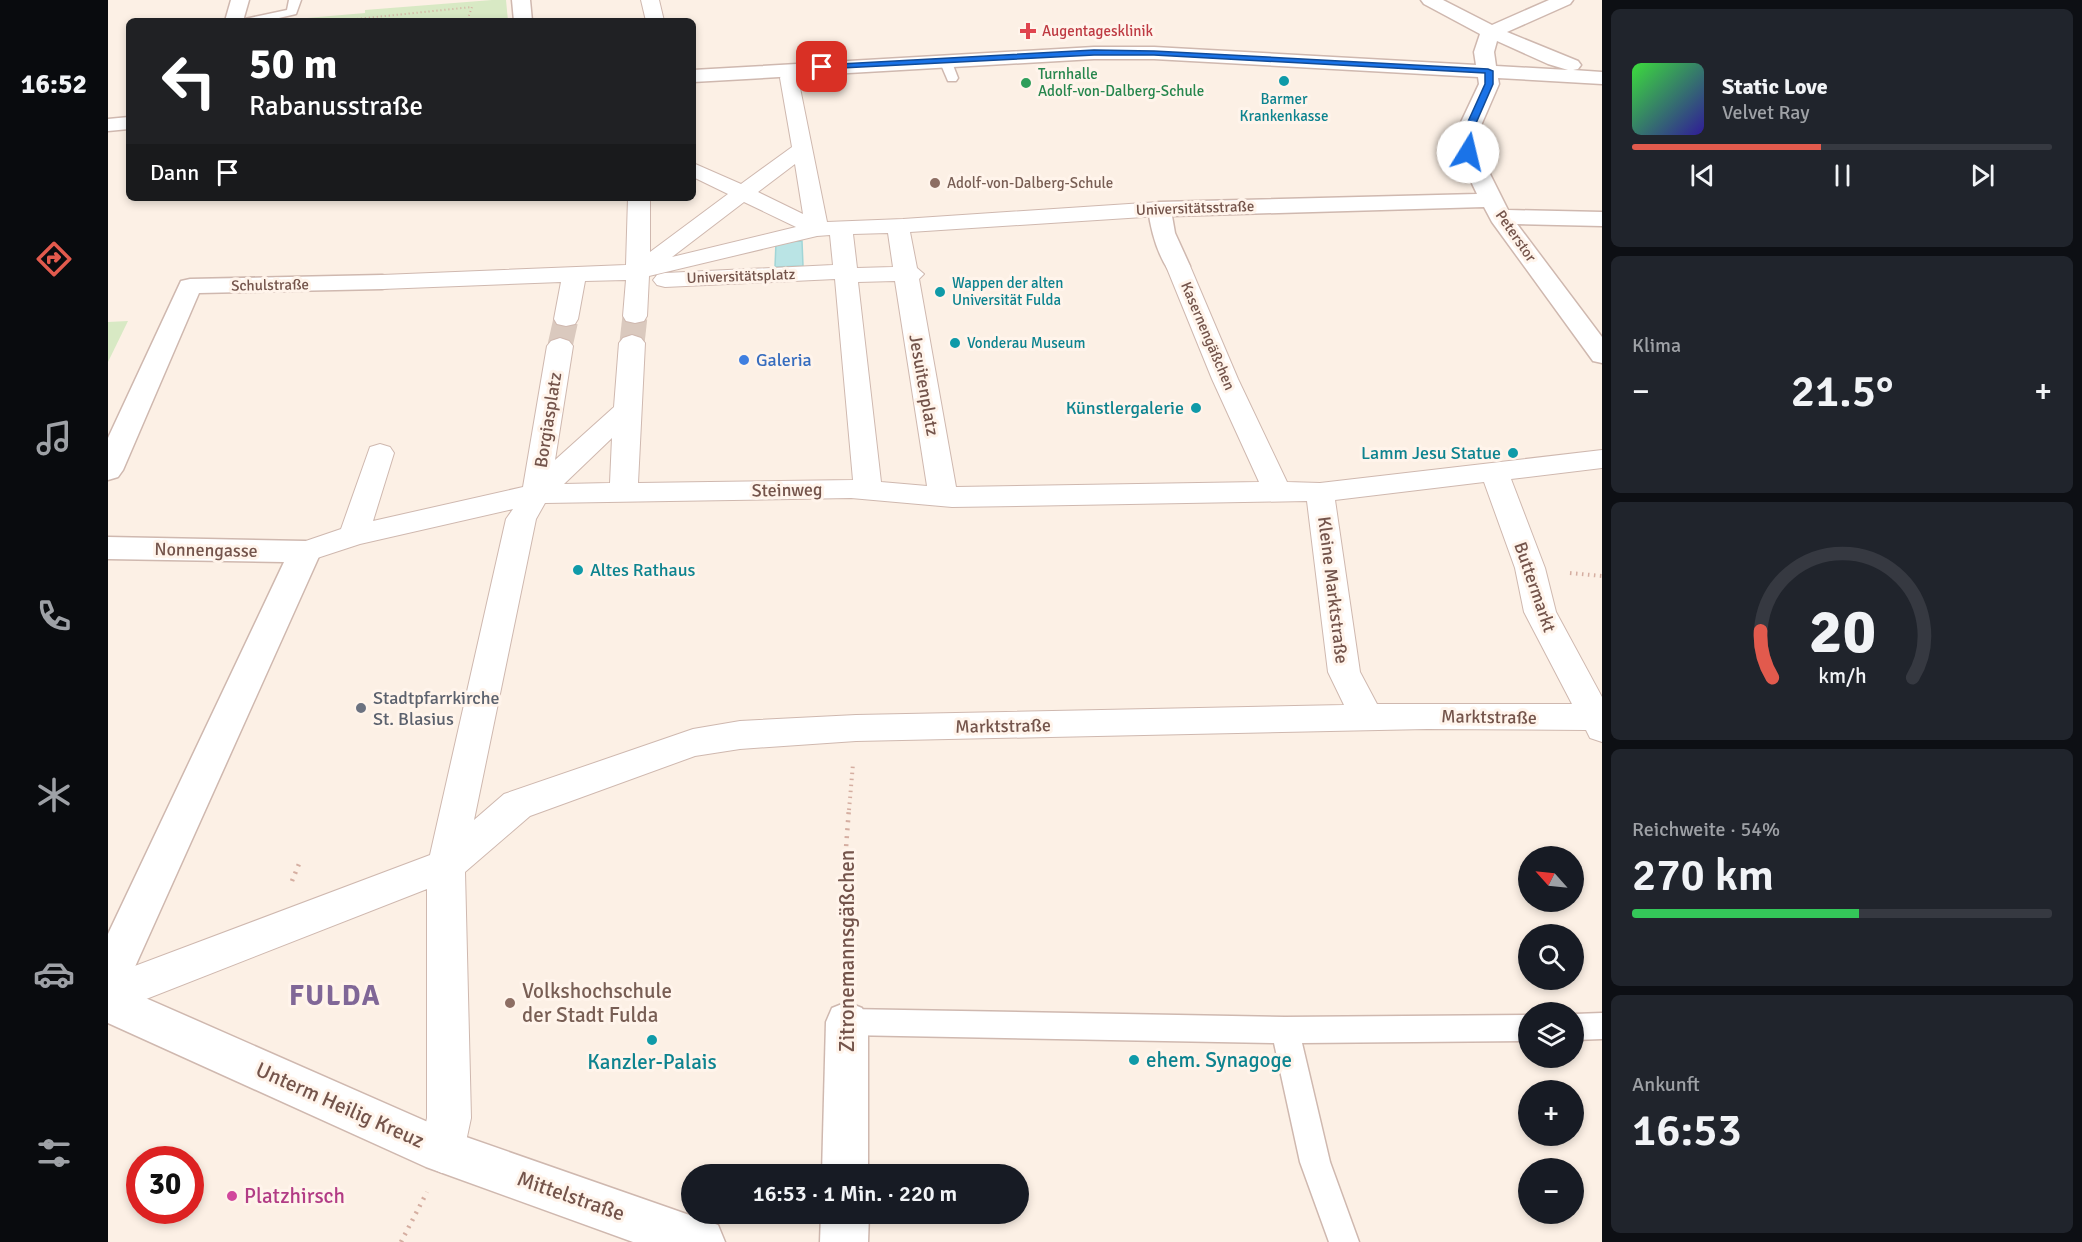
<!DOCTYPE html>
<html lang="de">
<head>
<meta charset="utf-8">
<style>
  :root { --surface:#171b24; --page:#20242c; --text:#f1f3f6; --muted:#9ea1a6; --line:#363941; --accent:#e25a4d }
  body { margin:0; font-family:Signika,sans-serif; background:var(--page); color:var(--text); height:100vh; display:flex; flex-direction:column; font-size:22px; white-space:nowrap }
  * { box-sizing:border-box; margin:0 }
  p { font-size:20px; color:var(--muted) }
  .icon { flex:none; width:33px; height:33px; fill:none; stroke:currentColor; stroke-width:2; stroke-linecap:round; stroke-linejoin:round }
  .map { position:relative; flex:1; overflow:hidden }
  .details { display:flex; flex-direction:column; gap:9px; padding:9px; background:#0d0f14; width:480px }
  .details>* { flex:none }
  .top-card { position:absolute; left:18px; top:18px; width:570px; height:183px; border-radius:9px; box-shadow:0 3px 9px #0003; background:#202124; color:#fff; overflow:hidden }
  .needle { width:39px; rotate:297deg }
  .fabs { position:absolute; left:1410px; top:846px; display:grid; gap:12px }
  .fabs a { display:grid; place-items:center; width:66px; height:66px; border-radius:50%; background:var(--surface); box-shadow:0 3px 9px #0003; font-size:30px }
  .speed { position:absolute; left:18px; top:1146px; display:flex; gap:12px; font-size:30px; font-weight:700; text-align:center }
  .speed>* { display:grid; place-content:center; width:78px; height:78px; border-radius:50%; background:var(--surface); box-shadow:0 3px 9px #0003; line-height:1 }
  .speed .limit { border:9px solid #d22; background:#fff; color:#111 }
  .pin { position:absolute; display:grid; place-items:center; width:51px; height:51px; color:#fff; margin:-26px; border-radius:12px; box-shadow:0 3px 9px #0006 }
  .me { position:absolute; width:66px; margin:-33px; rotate:9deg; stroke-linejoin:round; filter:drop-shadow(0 0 4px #0008) }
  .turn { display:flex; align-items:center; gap:21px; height:126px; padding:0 24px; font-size:27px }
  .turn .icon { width:78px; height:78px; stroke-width:2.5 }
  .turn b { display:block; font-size:42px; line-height:51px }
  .then { display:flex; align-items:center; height:57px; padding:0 24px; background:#0003; gap:12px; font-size:22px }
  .big { font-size:45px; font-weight:600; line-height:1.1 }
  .details .tile { flex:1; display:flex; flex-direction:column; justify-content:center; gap:9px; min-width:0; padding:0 21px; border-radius:9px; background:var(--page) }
  .details .dial { align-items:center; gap:0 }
  .dial svg { height:156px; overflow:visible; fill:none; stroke:var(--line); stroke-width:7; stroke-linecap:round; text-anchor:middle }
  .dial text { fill:var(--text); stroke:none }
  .song { display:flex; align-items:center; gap:18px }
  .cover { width:72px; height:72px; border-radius:9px; background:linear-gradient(135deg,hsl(120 70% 55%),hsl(250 70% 35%)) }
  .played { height:6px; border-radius:3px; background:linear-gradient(90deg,var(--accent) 45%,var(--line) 45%) }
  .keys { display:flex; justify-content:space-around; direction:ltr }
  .heat { display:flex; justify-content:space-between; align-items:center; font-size:33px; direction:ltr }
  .charge { height:9px; border-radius:4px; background:linear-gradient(90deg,#34c759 54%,var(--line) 0) }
  .trip { position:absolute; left:573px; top:1164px; width:348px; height:60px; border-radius:30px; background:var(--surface); box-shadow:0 3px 9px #0003; font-weight:600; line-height:60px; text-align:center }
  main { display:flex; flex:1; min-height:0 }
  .tab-bar { display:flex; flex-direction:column; width:108px; justify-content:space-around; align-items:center; background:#090b0e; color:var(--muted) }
  .tab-bar .icon { width:42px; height:42px }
  .tab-bar .current { color:var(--accent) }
  .tab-bar b { font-size:27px; color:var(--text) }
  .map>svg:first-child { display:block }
  .green { fill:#d8e9c4 }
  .water { fill:#bae4e5; stroke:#a1d5d6; stroke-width:1.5 }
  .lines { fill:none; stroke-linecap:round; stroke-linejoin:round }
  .pedestrian-tunnel { stroke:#dac9be; stroke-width:25; stroke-dasharray:25 13; stroke-linecap:butt }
  .service-casing { stroke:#cfb8af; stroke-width:3 }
  .pedestrian-casing { stroke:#cfb8af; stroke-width:2 }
  .minor-casing { stroke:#cfb8af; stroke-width:3 }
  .path-far2 { stroke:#d5aea1; stroke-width:2; stroke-dasharray:1 3; stroke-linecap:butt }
  .path-far1 { stroke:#d5aea1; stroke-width:4; stroke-dasharray:1.5 4.5; stroke-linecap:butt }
  .path { stroke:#d5aea1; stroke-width:4.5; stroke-dasharray:2 6; stroke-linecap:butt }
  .service { fill:#fff; fill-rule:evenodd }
  .pedestrian { fill:#fff; fill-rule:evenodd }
  .minor { fill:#fff; fill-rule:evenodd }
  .route { fill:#1a73e8; stroke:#114b97; stroke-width:1.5 }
  .health-dot { fill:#e0444e; stroke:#fff4eb; stroke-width:2 }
  .culture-dot { fill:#0f9aa8; stroke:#fff4eb; stroke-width:2 }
  .leisure-dot { fill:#2e9e5b; stroke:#fff4eb; stroke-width:2 }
  .education-dot { fill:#8d6e63; stroke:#fff4eb; stroke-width:2 }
  .shop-dot { fill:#3f7fe0; stroke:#fff4eb; stroke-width:2 }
  .worship-dot { fill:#6b7280; stroke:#fff4eb; stroke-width:2 }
  .hotel-dot { fill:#d1479c; stroke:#fff4eb; stroke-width:2 }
  .labels { text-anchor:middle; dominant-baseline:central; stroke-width:6; stroke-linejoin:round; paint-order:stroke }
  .far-health-label { font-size:15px; fill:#be3a42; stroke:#fff4eb; text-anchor:start }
  .far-leisure-label { font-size:15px; fill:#27864d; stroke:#fff4eb; text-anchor:start }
  .far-culture-label { font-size:15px; fill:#0d838f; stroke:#fff4eb; text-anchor:start }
  .far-education-label { font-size:15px; fill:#785e54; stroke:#fff4eb; text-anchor:start }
  .far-street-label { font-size:15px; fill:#74544b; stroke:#fff4eb }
  .shop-label { font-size:18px; fill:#366cbe; stroke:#fff4eb; text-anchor:start }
  .street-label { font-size:18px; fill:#74544b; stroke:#fff4eb }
  .culture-label { font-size:18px; fill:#0d838f; stroke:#fff4eb; text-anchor:end }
  .worship-label { font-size:18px; fill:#5b616d; stroke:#fff4eb; text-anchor:start }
  .near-street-label { font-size:21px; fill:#74544b; stroke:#fff4eb }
  .near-education-label { font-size:21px; fill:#785e54; stroke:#fff4eb; text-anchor:start }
  .near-culture-label { font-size:21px; fill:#0d838f; stroke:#fff4eb; text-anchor:start }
  .near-hotel-label { font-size:21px; fill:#b23c85; stroke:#fff4eb; text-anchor:start }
  .near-district-label { font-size:28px; font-weight:bold; letter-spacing:1.5px; fill:#806797; stroke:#fff4eb }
</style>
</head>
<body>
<main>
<nav class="tab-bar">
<b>16:52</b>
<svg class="icon current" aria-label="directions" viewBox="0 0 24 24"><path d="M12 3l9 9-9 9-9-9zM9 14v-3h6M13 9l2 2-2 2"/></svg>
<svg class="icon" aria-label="music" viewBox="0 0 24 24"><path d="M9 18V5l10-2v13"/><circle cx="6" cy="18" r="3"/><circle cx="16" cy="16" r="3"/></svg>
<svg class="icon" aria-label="phone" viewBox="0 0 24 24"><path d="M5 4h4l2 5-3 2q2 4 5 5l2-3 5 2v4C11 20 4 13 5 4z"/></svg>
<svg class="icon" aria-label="climate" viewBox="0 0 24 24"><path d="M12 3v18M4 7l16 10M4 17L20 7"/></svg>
<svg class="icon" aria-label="car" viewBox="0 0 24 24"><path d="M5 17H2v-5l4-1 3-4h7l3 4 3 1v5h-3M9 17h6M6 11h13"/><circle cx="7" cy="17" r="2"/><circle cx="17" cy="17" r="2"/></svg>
<svg class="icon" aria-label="filters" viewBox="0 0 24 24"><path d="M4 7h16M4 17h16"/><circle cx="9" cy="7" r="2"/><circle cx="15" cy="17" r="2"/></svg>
</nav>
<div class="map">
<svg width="1494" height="1242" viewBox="0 0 1494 1242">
  <rect width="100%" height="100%" fill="#fcf0e5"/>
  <g class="green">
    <polygon points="384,0 398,0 400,21 164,21 257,13 257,10"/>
    <polygon points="20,321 0,362 0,322"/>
  </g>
  <polygon class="water" points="694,241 695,266 667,267 668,242"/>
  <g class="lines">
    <g class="pedestrian-tunnel">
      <polyline points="524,343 527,316"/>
      <polyline points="452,346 458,319"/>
    </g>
    <defs>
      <g id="service">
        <polygon points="181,0 193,0 188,14 158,21 135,21 137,19 179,10"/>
        <polygon points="837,56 843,60 850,78 848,81 840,81 831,60"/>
        <polygon points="739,1009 1177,1017 1420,1015 1420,1041 1194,1043 1222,1162 1251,1242 1221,1242 1192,1162 1166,1043 739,1035 729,1031 725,1022 729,1013"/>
        <polygon points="1494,1013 1494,1039 1466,1040 1466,1014"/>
      </g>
      <g id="pedestrian">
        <polygon points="533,0 551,0 556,21 538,21"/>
        <path d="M681 72 688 74 690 78 719 222 795 219 1051 202 1059 204 1062 209 1059 214 1051 216 802 232 809 268 816 274 811 279 848 487 1151 482 1104 379 1058 266 1062 261 1070 259 1078 261 1082 266 1130 379 1179 482 1212 483 1494 450V468L1403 479 1437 568 1448 612 1494 697V742L1482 738 1478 730 1319 729 748 741 632 749 587 756 422 816 357 872 363 1118 356 1151 349 1166 334 1173 319 1166 312 1151 319 1118V889L0 1014V976L322 855 398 519 405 509 252 544 197 562 186 559 182 552 186 545 233 529 262 447 272 444 282 447 286 453 265 521 415 487 439 346 443 341 452 338 461 341 465 346 447 460 506 407 511 343 515 338 524 335 533 338 537 343 530 483 745 480 727 279 557 287 549 285 545 280 549 275 557 273 725 265 722 235 709 236 541 276 539 316 536 321 527 323 518 321 515 316 518 280 477 281 470 319 467 324 458 326 449 324 446 319 453 282 274 289 266 287 262 282 266 277 274 275 518 265 520 198H542V252L620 194 585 177V163L633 184 684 147 672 78 674 74ZM687 164 695 214 650 192ZM636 202 688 227 564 257ZM780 233 785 267 749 268 745 234ZM787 281 819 486 773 482 750 282ZM504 438 502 483 456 484ZM1376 482 1407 568 1416 612 1464 704H1269L1252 672 1227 500ZM743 498 844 507 1199 501 1220 672 1236 705 748 715 632 721 585 729 396 794 366 820 428 519 437 503Z"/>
      </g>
      <g id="minor">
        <polygon points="123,0 141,0 135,21 117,21"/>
        <polygon points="404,0 422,0 424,21 406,21"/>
        <path d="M1313 0H1335L1384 25 1441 0H1465L1462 4 1399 32 1470 61 1473 65 1470 69 1465 70 1494 72V84L1390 78 1391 84 1368 137 1371 152 1400 210 1494 212V226L1409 224 1494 337V363L1485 361 1384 222 1376 207 1064 216 1067 233 1082 266 1079 271 1070 273 1061 271C1049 253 1043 231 1040 209L1043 204 1051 202 1369 194 1349 152 1346 137 1371 84 1370 77 1046 59H986L585 82V70L986 47H1046L1368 65 1366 52 1372 34 1316 4ZM1389 41 1440 64 1460 70 1388 66 1386 52Z"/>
        <polygon points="21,117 21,129 0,131 0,119"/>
        <polygon points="274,275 283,277 286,282 283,287 274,289 91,293 15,470 10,477 0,480 0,438 73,281 82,279"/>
        <polygon points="0,537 197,541 208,544 213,552 17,989 338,1130 610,1225 617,1242 525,1242 318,1167 0,1023 0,934 176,562 0,559"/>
        <polygon points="739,1002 754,1008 760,1022 760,1174 714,1174 718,1022 724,1008"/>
        <polygon points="713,1214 761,1214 760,1242 712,1242"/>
      </g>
    </defs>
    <use href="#service" class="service-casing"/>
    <use href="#pedestrian" class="pedestrian-casing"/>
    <use href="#minor" class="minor-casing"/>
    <polyline class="path-far2" points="229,21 364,7 359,21"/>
    <g class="path-far1">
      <polyline points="1462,573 1494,576"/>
      <polyline points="741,810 745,764"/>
    </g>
    <g class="path">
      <polyline points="184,881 193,859"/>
      <polyline points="738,982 735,888 741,808"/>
      <polyline points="293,1242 319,1192"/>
    </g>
    <use href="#service" class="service"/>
    <use href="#pedestrian" class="pedestrian"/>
    <use href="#minor" class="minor"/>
  </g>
  <polygon class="route" points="986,50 1046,51 1380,69 1385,71 1385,84 1362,137 1364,152 1360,154 1355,152 1353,137 1377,84 1377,73 1046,55 986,55 714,69 710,67 714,65"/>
  <path class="health-dot" d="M917 22h6v6h6v6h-6v6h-6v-6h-6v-6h6z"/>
  <g class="culture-dot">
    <circle cx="1176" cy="81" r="6"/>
    <circle cx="832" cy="292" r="6"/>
    <circle cx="847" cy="343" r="6"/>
    <circle cx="1088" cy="408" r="6"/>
    <circle cx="1405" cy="453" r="6"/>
    <circle cx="470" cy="570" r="6"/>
    <circle cx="544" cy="1040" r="6"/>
    <circle cx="1026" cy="1060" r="6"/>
  </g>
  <circle class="leisure-dot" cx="918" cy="83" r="6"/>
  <g class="education-dot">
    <circle cx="827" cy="183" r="6"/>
    <circle cx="402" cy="1003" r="6"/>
  </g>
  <circle class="shop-dot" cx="636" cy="360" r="6"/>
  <circle class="worship-dot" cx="253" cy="708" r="6"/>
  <circle class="hotel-dot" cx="124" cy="1196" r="6"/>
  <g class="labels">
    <g class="far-health-label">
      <text x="934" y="31">Augentagesklinik</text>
    </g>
    <g class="far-leisure-label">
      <text x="930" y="74">Turnhalle<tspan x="930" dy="17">Adolf-von-Dalberg-Schule</tspan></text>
    </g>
    <g class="far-culture-label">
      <text x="1176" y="99" text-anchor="middle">Barmer<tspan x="1176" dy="17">Krankenkasse</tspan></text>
      <text x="844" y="283">Wappen der alten<tspan x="844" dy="17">Universität Fulda</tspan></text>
      <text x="859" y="343">Vonderau Museum</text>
    </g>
    <g class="far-education-label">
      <text x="839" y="183">Adolf-von-Dalberg-Schule</text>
    </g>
    <g class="far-street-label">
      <text transform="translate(1087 208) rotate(-2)">Universitätsstraße</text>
      <text transform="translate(1408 236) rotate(55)">Peterstor</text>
      <text transform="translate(633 276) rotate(-2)">Universitätsplatz</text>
      <text transform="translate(162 285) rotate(-1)">Schulstraße</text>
      <text transform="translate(1100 336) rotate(67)">Kasernengäßchen</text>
    </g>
    <g class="shop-label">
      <text x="648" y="360">Galeria</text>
    </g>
    <g class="street-label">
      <text transform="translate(816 385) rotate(80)">Jesuitenplatz</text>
      <text transform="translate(440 420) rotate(-81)">Borgiasplatz</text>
      <text transform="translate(679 490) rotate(-1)">Steinweg</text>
      <text transform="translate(98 550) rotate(1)">Nonnengasse</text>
      <text transform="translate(1427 587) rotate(71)">Buttermarkt</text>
      <text transform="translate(1225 590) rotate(83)">Kleine Marktstraße</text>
      <text transform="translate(1381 717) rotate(1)">Marktstraße</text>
      <text transform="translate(895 726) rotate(-1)">Marktstraße</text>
    </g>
    <g class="culture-label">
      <text x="1076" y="408">Künstlergalerie</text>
      <text x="1393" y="453">Lamm Jesu Statue</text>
      <text x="482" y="570" text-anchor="start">Altes Rathaus</text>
    </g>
    <g class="worship-label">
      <text x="265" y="698">Stadtpfarrkirche<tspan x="265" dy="21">St. Blasius</tspan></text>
    </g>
    <g class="near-street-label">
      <text transform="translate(739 951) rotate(-90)">Zitronemannsgäßchen</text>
      <text transform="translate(232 1105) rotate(24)">Unterm Heilig Kreuz</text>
      <text transform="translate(463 1196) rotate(19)">Mittelstraße</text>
    </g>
    <g class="near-education-label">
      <text x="414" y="991">Volkshochschule<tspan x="414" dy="24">der Stadt Fulda</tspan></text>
    </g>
    <g class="near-culture-label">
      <text x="1038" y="1060">ehem. Synagoge</text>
      <text x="544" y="1062" text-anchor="middle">Kanzler-Palais</text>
    </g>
    <g class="near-hotel-label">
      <text x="136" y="1196">Platzhirsch</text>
    </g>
    <g class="near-district-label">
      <text x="227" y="996">FULDA</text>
    </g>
  </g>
</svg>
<div class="fabs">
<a><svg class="needle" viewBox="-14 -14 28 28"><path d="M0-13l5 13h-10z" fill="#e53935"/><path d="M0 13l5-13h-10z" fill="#9ea1a6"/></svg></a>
<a><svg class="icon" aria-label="search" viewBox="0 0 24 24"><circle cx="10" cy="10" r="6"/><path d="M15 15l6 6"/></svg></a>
<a><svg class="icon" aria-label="layers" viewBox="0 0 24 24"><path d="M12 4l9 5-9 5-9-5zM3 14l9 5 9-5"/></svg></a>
<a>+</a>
<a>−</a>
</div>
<div class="speed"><div class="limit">30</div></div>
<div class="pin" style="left:714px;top:67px;background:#d93025"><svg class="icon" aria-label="arrive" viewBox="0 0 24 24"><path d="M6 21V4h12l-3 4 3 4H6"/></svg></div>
<svg class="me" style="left:1360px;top:152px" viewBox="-20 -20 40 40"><circle r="19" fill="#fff"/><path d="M0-13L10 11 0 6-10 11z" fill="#1a73e8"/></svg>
<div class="trip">16:53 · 1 Min. · 220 m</div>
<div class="top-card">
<div class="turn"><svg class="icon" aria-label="left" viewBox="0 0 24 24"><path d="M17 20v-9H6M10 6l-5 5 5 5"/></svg><div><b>50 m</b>Rabanusstraße</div></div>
<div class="then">Dann<svg class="icon" aria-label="arrive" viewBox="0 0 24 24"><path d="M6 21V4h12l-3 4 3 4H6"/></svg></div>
</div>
</div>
<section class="details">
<div class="tile">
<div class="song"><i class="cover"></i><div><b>Static Love</b><p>Velvet Ray</p></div></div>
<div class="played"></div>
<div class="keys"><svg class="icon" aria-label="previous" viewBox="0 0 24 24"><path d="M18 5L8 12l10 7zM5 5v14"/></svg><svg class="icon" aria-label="pause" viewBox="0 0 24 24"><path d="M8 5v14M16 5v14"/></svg><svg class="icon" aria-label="next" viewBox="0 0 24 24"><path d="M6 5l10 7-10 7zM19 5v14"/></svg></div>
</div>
<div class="tile"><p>Klima</p>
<div class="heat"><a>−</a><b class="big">21.5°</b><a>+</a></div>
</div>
<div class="tile dial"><svg viewBox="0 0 100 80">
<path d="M14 69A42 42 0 1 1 86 69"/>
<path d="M14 69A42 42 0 0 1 8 45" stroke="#e25a4d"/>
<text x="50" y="56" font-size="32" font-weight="700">20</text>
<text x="50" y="72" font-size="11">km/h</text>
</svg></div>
<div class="tile"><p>Reichweite · 54%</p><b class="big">270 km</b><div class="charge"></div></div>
<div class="tile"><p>Ankunft</p><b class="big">16:53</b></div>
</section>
</main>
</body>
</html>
